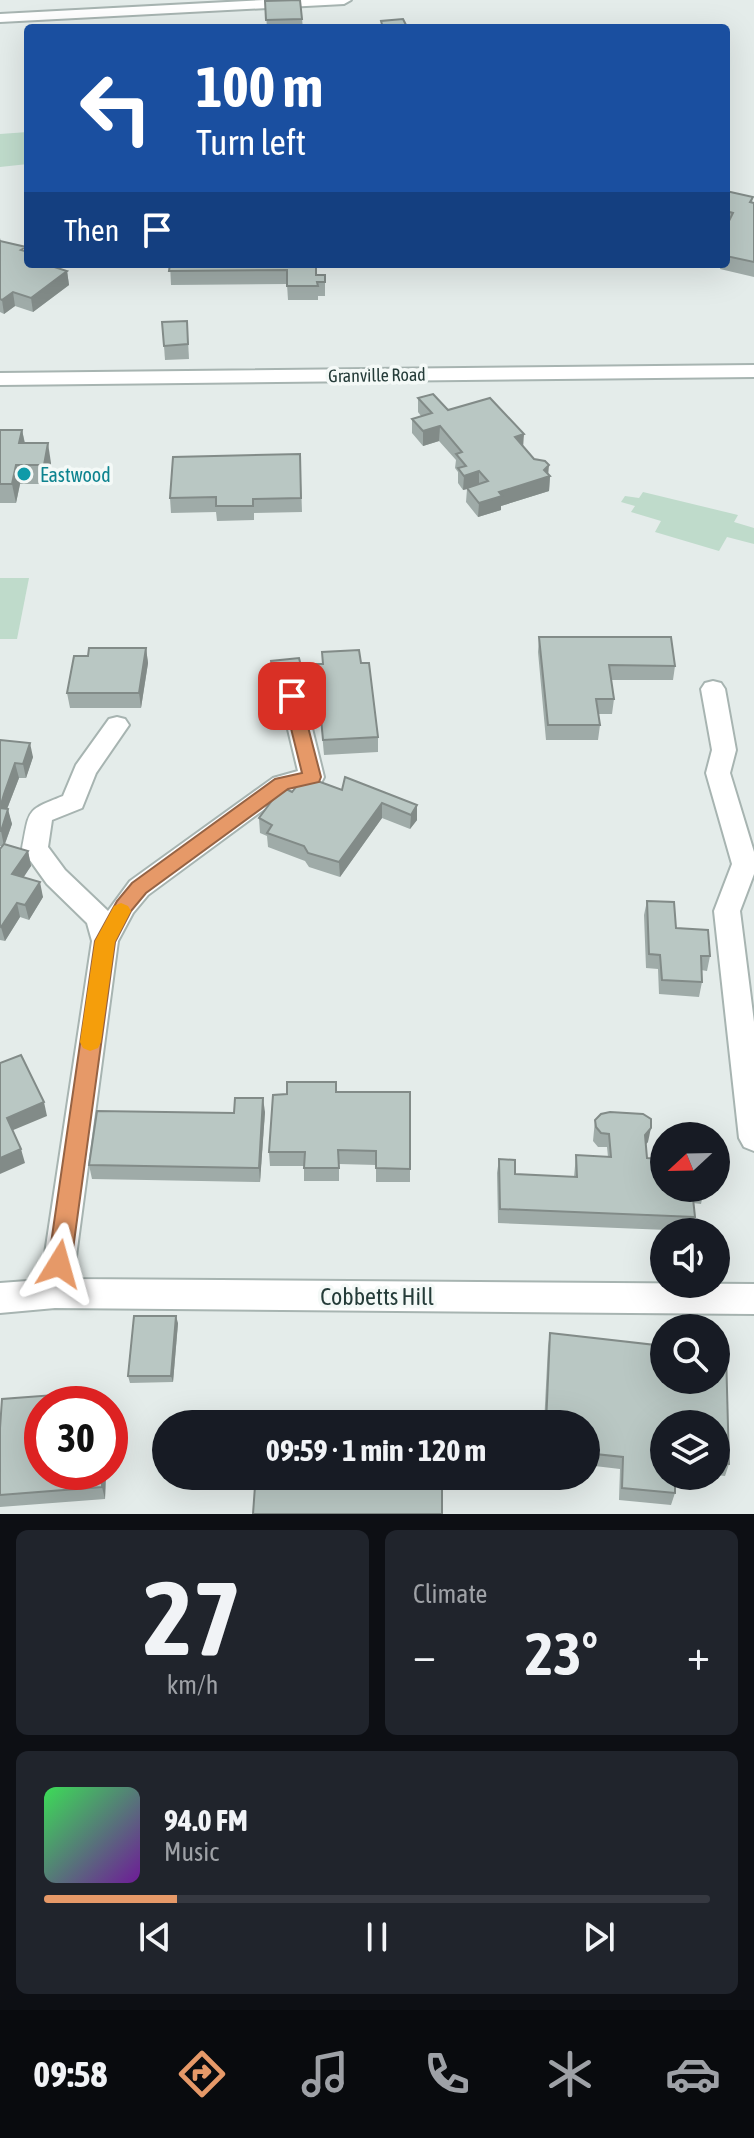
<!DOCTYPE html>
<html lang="en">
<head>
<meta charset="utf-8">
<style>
  :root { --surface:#171b24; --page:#20242c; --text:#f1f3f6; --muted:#9ea1a6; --line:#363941; --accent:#e69968 }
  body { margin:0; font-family:"Asap Condensed",sans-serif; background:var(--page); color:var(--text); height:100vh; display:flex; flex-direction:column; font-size:30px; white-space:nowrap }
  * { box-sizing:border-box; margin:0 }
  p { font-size:26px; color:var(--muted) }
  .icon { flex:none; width:44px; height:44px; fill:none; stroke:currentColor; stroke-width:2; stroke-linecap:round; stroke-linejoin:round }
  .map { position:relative; height:1514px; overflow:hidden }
  .sheet { display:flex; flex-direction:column; gap:16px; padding:16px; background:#0d0f14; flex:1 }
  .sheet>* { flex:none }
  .hud { position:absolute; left:24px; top:24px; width:706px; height:244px; border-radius:8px; box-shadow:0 8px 32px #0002; background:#1a4fa0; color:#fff; overflow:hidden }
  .needle { width:52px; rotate:248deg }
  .buttons { position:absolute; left:650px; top:1122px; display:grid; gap:16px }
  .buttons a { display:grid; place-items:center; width:80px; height:80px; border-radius:50%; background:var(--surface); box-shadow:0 8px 32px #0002; font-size:40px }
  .speed { position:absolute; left:24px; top:1386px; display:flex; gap:16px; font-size:40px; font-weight:700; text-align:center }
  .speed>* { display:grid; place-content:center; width:104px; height:104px; border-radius:50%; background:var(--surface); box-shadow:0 8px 32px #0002; line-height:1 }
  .speed .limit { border:12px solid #d22; background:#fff; color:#111 }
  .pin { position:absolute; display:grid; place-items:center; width:68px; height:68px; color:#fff; margin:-34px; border-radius:16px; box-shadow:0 4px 12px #0006 }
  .me { position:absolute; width:88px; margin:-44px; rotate:8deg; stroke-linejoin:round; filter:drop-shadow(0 0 6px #0008) }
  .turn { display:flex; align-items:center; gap:28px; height:168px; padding:0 40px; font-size:36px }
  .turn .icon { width:104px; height:104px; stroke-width:2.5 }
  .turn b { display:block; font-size:56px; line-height:68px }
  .then { display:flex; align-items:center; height:76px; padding:0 40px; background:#0003; gap:16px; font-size:30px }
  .big { font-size:60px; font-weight:700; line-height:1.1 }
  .sheet .card { flex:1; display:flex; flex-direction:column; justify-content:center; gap:12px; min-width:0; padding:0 28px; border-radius:12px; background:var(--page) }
  .sheet .dial { align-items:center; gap:0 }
  .dial b { font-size:104px; line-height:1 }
  .song { display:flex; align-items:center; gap:24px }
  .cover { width:96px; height:96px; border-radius:12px; background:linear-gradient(135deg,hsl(130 70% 55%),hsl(280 70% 35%)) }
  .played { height:8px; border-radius:4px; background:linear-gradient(90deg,var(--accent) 20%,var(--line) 20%) }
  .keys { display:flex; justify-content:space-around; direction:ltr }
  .heat { display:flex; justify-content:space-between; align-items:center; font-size:44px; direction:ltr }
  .sheet .tiles { flex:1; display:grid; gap:16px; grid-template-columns:1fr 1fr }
  .card:last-child { grid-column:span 2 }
  .trip { position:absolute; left:152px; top:1410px; width:448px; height:80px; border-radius:40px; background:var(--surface); box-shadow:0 8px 32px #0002; font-weight:700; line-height:80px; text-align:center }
  .tab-bar { display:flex; height:128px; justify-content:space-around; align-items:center; background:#090b0e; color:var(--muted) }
  .tab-bar .icon { width:56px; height:56px }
  .tab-bar .current { color:var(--accent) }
  .tab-bar b { font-size:36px; color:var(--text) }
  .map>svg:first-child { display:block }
  .green { fill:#bfdbcb }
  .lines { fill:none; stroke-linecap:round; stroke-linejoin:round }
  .minor-casing { stroke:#a7b4b1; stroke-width:4 }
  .minor { fill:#fff; fill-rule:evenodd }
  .wall { fill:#9faba8 }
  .shaded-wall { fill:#828b88 }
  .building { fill:#b9c7c3; stroke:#828b88; stroke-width:2 }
  .route { fill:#e69968; stroke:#966344; stroke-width:2 }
  .slow { fill:#f59e0b }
  .culture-dot { fill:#0f9aa8; stroke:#f4f9f7; stroke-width:3 }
  .labels { text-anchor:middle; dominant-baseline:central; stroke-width:7; stroke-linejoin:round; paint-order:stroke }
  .far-street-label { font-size:18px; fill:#253c39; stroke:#f4f9f7 }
  .culture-label { font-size:20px; fill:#0d838f; stroke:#f4f9f7; text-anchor:start }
  .near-street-label { font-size:24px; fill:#253c39; stroke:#f4f9f7 }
</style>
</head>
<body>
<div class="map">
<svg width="754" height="1514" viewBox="0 0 754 1514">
  <rect width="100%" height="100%" fill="#e4ecea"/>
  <g class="green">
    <polygon points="28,132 28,164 0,167 0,134"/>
    <polygon points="643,492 738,515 734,522 754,528 754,544 727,537 719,551 655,532 661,521 631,512 635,506 621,502 625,496 639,498"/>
    <polygon points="0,578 29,578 17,639 0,639"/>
  </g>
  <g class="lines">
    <defs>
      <g id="minor">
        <polygon points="264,0 351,0 344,4 0,22 0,14"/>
        <polygon points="754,365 754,377 0,385 0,373"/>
        <polygon points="713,681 721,683 725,689 736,750 730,773 754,852 754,874 740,911 754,1022 754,1151 744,1147 739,1138 714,911 732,864 706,773 712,750 701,689 705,683"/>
        <path d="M292 688 300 690 304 696 324 777 321 783 289 791 148 895 133 913 118 941 73 1279 754 1284V1314L55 1308 0 1313V1283L41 1280 92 941 87 923 47 884 22 849C30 809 25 811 63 796L76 765 109 719 117 717 125 719 129 725 96 773 82 808 52 820 48 847 65 870 108 911 130 881 273 778 298 771 280 696 284 690Z"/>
      </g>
    </defs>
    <use href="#minor" class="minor-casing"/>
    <use href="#minor" class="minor"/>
  </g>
  <g class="wall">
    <polygon points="265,1 302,19 303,28 267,28"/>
    <polygon points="726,191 753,197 752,203 754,203 754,277 720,269 721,264 726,264"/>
    <polygon points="0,238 1,241 28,264 58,264 58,268 67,271 69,285 33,312 15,306 4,314 0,312"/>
    <polygon points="170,264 328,264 316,265 316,275 325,275 325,296 318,296 318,300 288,300 287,284 171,285"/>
    <polygon points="187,321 189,359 165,360 164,346"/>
    <polygon points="418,398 448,410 523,447 550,476 549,491 501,506 501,510 478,517 466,502 467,489 463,490 458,483 458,472 455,468 456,460 439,441 423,446 412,433 412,419 421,416 418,412"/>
    <polygon points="0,430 22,430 25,443 51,463 47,484 20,484 16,503 0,503"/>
    <polygon points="300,454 302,512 254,513 254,520 217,521 216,512 171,513 170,498"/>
    <polygon points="539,637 675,666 673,680 611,680 614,699 612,714 598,714 600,725 598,740 546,740 538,652"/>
    <polygon points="146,648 148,663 141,708 70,708 67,693 88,656"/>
    <polygon points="271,661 306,686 306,694 278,697"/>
    <polygon points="361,663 378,737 378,752 324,755 316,664"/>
    <polygon points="0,740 33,757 26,778 19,778 7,809 12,824 5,844 28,851 31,866 23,877 43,897 29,920 20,917 5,941 0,940 0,849 2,846 0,846"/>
    <polygon points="307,784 417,805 417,820 410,829 382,818 340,877 309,867 305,861 268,847 267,836 260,833 259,818 292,792"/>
    <polygon points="647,901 676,928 710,956 707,971 701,970 702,982 699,997 659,994 658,969 646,968 644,915"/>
    <polygon points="337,1092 410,1169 410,1182 376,1182 376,1165 339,1164 339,1181 304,1181 304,1166 270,1166 269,1152"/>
    <polygon points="265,1112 260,1182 92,1179 89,1165 234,1113"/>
    <polygon points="595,1120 648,1142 646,1144 647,1158 704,1190 701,1204 693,1203 695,1217 691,1231 498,1223 497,1173 499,1159 515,1174 574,1177 576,1155 608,1157 607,1147 598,1147 593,1141"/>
    <polygon points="178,1323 173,1382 130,1383 128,1376"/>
    <polygon points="550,1333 664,1346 664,1380 716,1380 716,1351 726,1352 729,1464 725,1476 716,1475 716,1424 664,1424 664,1476 675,1476 675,1493 671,1505 619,1500 620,1469 586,1465 586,1424 544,1424 548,1346"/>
    <polygon points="54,1395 57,1404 42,1404 42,1472 106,1472 105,1499 0,1507 0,1428"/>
  </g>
  <g class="shaded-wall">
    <polygon points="67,271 69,285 33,312 31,298"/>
    <polygon points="13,292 15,306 4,314 2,300"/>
    <polygon points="440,426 439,441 423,446 423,431"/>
    <polygon points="22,430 26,450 19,443"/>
    <polygon points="524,434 523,448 515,437"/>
    <polygon points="48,443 51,463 47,484 44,465"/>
    <polygon points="16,465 20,484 16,503 12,484"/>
    <polygon points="549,465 548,477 550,476 549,491 501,506 501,510 478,517 479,503 544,470"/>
    <polygon points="479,471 479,486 463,490 464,476"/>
    <polygon points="146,648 148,663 141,708 139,693"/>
    <polygon points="30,743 33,757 26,778 23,764"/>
    <polygon points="15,763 19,778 7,809 0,808"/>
    <polygon points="382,803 382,818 340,877 339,862"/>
    <polygon points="417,805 417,820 410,829 411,815"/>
    <polygon points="8,809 12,824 4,846 1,831"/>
    <polygon points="28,851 31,866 16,889 12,874"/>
    <polygon points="40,882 43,897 29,920 25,905"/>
    <polygon points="17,903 20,917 5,941 1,927"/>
    <polygon points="263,1098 265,1112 260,1182 259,1168"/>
    <polygon points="44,1102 47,1116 11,1131 7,1118"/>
    <polygon points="651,1128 648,1142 642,1148 645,1135"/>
    <polygon points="21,1149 25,1163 0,1174 0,1158"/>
    <polygon points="176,1316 178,1323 173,1382 171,1376"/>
    <polygon points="102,1472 106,1472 105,1499 102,1487"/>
  </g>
  <g class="building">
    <polygon points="300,0 302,19 266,20 265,1"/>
    <polygon points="403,19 407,27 416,27 417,28 383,28 381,21"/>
    <polygon points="726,191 753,197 750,202 754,203 754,262 726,256 726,248 727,245 726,245 726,222 728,223 733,213 726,211"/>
    <polygon points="0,241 26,247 21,250 28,252 28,264 49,264 48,265 67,271 31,298 13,292 2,300 0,299"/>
    <polygon points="170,264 316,264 316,275 325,275 325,282 317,282 318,286 287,286 287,270 169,271"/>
    <polygon points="187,321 188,344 164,346 162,322"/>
    <polygon points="433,394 448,410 490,398 524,434 515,437 534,459 545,461 549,465 544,470 550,476 499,492 502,496 479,503 467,488 488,481 479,471 464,476 458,468 466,466 456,454 462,452 440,426 423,431 412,419 432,413 418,398"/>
    <polygon points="0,430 22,430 19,443 48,443 44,465 16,465 12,484 0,484"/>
    <polygon points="300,454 301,498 253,499 253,506 216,506 216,497 170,498 173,457"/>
    <polygon points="539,637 671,637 675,666 609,665 614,699 596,699 600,725 548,725"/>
    <polygon points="89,648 146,648 139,693 67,693 74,656 88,656"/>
    <polygon points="359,650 361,663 369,663 378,737 323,740 316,664 323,664 322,652"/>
    <polygon points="299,658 306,686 277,690 271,661"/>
    <polygon points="0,740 30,743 23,764 15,763 4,794 0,808 8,809 1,831 0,831"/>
    <polygon points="345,777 417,805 411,815 382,803 339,862 308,853 304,846 267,833 272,825 259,818 282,787 292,792 300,782 307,784 312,779 342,790"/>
    <polygon points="4,844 28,851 12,874 40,882 25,905 17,903 1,927 0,926 0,849"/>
    <polygon points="647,901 674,902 676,928 708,930 710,956 701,956 702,982 662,980 660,955 649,954"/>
    <polygon points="21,1055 44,1102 7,1118 21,1149 0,1158 0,1063"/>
    <polygon points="287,1082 336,1082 336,1092 410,1092 410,1169 376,1168 376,1151 338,1150 339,1168 304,1168 305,1152 269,1152 273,1095 287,1094"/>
    <polygon points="235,1098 263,1098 259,1168 89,1165 97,1111 234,1113"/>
    <polygon points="610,1112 643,1114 651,1119 651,1128 645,1135 647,1158 664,1159 664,1188 704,1188 704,1190 692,1189 695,1217 500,1209 499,1159 515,1160 515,1174 577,1177 576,1155 611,1157 609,1134 601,1133 596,1127 595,1120 601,1114"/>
    <polygon points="134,1316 176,1316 171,1376 128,1376"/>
    <polygon points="550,1333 664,1346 664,1380 716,1380 716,1351 726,1352 729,1464 716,1463 716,1424 664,1424 664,1476 675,1476 675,1493 622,1488 623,1457 586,1453 586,1424 546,1424"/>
    <polygon points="54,1395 54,1404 42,1404 42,1472 102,1472 102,1487 0,1495 0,1428 2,1399"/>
    <polygon points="255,1486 442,1488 442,1514 253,1514"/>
  </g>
  <polygon class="route" points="292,690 300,696 321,777 319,782 288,789 146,893 131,911 115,942 71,1264 67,1272 59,1275 51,1272 48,1264 95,941 117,901 132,883 275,779 302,773 283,696"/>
  <polygon class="slow" points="121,903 128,906 131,911 115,942 101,1042 98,1048 90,1051 83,1048 80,1042 95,941 114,906"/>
  <circle class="culture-dot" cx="24" cy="474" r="8"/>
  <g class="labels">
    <g class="far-street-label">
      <text transform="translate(377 375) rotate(-1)">Granville Road</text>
    </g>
    <g class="culture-label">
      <text x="40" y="474">Eastwood</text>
    </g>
    <g class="near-street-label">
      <text x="377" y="1296">Cobbetts Hill</text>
    </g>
  </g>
</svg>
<div class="buttons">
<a><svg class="needle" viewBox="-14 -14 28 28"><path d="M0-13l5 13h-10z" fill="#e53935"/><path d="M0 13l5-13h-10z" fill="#9ea1a6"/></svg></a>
<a><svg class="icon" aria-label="sound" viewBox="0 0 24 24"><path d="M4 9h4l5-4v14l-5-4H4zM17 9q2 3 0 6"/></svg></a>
<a><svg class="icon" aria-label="search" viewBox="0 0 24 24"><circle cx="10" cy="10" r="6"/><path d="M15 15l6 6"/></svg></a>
<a><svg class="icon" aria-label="layers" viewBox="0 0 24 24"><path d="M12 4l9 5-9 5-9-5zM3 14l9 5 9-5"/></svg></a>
</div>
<div class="speed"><div class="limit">30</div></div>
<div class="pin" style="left:292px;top:696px;background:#d93025"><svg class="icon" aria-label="arrive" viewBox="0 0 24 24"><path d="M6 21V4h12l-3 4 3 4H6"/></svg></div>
<svg class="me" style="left:59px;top:1264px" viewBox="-20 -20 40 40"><path d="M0-17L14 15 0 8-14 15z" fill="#e69968" stroke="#fff" stroke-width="4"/></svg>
<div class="trip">09:59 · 1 min · 120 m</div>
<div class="hud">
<div class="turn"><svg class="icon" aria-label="left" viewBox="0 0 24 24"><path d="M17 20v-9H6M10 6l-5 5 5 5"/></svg><div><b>100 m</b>Turn left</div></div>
<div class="then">Then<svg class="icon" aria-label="arrive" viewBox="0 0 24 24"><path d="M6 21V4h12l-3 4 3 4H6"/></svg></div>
</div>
</div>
<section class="sheet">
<div class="tiles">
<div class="card dial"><b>27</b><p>km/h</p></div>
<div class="card"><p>Climate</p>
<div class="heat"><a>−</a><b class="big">23°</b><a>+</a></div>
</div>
<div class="card">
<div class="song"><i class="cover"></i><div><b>94.0 FM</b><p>Music</p></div></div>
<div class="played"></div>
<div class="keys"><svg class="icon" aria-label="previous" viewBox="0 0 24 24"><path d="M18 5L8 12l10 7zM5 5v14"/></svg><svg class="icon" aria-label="pause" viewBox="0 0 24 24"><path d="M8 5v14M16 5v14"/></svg><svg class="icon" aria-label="next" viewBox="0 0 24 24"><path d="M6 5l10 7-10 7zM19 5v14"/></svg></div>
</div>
</div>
</section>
<nav class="tab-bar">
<b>09:58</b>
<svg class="icon current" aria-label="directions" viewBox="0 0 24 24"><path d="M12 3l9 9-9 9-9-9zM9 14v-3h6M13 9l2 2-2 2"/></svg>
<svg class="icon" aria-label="music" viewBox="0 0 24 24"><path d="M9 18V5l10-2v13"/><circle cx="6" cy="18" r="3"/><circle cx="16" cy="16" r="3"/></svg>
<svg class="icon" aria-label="phone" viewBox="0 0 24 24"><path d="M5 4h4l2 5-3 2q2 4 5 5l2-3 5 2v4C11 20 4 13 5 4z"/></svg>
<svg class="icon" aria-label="climate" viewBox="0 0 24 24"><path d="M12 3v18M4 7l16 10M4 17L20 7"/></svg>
<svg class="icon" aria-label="car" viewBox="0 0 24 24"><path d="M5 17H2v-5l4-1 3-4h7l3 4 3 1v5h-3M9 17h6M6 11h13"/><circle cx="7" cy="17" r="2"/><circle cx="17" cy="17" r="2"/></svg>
</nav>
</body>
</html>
